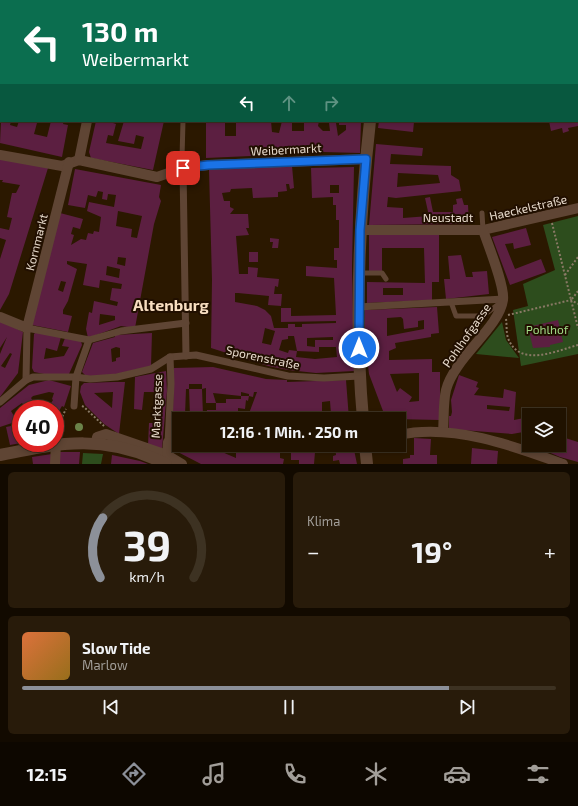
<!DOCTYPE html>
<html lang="de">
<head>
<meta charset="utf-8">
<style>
  :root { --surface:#201200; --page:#281b0a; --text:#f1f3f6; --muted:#a29e99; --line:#3d3222; --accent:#8c9099 }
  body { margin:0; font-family:"Exo 2",sans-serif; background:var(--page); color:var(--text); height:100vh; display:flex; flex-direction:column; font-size:15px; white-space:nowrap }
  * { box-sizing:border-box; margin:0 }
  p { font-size:13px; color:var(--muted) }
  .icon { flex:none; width:22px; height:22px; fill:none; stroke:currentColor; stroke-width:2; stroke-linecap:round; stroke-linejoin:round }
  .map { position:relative; height:464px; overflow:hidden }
  .panel { display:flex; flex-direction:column; gap:8px; padding:8px; background:#120a00; flex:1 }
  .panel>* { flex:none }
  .top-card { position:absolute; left:0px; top:0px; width:578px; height:122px; box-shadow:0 2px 6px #0003,0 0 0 1px var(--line); background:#0b6e4f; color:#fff; overflow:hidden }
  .buttons { position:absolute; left:522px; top:408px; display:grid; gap:8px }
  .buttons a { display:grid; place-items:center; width:44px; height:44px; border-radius:0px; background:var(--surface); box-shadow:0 2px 6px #0003,0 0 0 1px var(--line); font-size:20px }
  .speed { position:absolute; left:12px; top:400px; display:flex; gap:8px; font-size:20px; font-weight:700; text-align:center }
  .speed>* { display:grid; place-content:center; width:52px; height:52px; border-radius:50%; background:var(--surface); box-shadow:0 2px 6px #0003,0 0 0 1px var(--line); line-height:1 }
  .speed .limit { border:6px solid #d22; background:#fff; color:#111 }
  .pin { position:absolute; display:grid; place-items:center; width:34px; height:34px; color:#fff; margin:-17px; border-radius:8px; box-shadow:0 2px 6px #0006 }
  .me { position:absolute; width:44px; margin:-22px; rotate:0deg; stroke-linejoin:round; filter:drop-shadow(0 0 3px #0008) }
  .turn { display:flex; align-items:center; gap:14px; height:84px; padding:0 16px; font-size:18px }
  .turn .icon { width:52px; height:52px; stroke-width:2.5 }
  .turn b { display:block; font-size:28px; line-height:34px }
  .lanes { display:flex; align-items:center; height:38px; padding:0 16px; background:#0003; justify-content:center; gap:20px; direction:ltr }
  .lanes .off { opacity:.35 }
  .big { font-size:30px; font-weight:700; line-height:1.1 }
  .panel .widget { flex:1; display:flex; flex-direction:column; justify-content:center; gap:6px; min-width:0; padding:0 14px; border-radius:6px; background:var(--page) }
  .panel .dial { align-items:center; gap:0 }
  .dial svg { height:104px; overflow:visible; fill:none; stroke:var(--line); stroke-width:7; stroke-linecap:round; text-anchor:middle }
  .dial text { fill:var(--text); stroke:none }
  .song { display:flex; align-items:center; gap:12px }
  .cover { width:48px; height:48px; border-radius:6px; background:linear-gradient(135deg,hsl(20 70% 55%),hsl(40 70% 35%)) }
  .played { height:4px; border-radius:2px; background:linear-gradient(90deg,var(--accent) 80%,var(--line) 80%) }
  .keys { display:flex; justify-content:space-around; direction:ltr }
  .heat { display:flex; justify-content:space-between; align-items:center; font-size:22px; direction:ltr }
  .panel .tiles { flex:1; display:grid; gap:8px; grid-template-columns:1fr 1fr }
  .widget:last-child { grid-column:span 2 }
  .trip { position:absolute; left:172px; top:412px; width:234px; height:40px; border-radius:0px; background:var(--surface); box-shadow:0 2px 6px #0003,0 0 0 1px var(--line); font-weight:700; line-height:40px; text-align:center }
  .tabs { display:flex; height:64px; justify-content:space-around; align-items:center; background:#0d0700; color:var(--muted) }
  .tabs .icon { width:28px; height:28px }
  .tabs .current { color:var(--accent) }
  .tabs b { font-size:18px; color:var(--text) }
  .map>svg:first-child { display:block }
  .green { fill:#2d4d1d }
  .building { fill:#5c1f41; fill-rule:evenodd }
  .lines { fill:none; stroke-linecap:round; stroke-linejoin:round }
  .path { stroke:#897965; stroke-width:2; stroke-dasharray:2 2; stroke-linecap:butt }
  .service { stroke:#5f4534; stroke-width:5 }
  .pedestrian { stroke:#5f4534; stroke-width:7 }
  .minor { stroke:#5f4534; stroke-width:10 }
  .tertiary { stroke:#5f4534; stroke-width:12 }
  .tree { fill:#6b8349 }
  .route-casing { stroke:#114b97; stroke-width:10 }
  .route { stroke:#1a73e8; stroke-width:7 }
  .labels { text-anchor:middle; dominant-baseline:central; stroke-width:4; stroke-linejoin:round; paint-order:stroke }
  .street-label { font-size:12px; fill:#e7dacb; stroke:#210f00 }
  .park-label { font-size:12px; fill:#a0da85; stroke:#210f00 }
  .district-label { font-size:16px; font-weight:bold; fill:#f8dec1; stroke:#210f00 }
</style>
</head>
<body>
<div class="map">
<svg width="578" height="464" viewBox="0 0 578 464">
  <rect width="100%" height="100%" fill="#2b1800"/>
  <g class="green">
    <polygon points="578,216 578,354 521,366 513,310 528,306 523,284 555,270 543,225"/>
    <polygon points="502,322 506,340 519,358 476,354"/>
    <polygon points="83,453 103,454 101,464 82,464"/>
  </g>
  <g class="building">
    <polygon points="1,121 11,121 10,125 17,127 19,121 37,123 34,134 47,137 51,121 64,121 63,124 68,125 62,157 0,143"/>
    <polygon points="96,121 107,121 116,124 113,136 108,135 106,143 141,149 144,137 136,135 134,144 118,141 124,121 164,121 153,170 91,158 89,152"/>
    <polygon points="206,121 225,121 225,136 236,136 236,121 271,121 272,132 279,133 282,121 292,121 292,131 304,131 304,121 319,121 318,126 323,131 330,131 329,123 336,123 338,136 346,130 346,125 339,125 339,121 361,121 360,153 287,151 288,153 272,153 272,155 206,158"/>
    <polygon points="379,121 414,122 413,132 378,128"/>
    <polygon points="549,121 578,121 578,126 568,128 569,131 563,133 562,128 551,131"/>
    <path d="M376 144 423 148 422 156 391 154 390 164 451 166V175L459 180 461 191 396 198 388 197 387 207 403 208V218L429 216 425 198 430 197 433 212H453V205L457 204 456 199 462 198 464 205H468L469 224 369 225ZM398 173 438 175 440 183 397 187Z"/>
    <polygon points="0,158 48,168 9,294 0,310 0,259 6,240 0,238 0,228 9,230 12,218 7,217 12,193 16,193 20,185 2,182 3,180 0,180"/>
    <path d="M292 166 294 188 290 189 289 184H286L287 191 278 192V197L253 198 252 188 231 189 230 192 222 193 224 201H230V207L234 209 230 214H248L249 228H246L249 235 236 236 239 274H248V267L258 268 257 277 279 279 278 287 275 286 274 294H282L281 306 268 305 269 296 238 293H235V302L257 306 265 310 271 316 274 328H288V324H295V327H302V324L336 323V321L281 322V308H291V316L336 315 334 278 306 276V266L337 268V260H334V248H339V220H336V205H333V197L312 198 311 168 354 167 352 267 354 371 316 373 288 370 268 366 211 348 212 280 209 170ZM330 185H339V193H330ZM265 328 275 331 271 345 262 343ZM288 336H294L297 351 319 352V347H336L337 357 315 359 296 357 297 351 289 350 288 353 279 350 282 340 288 339ZM333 337V340H315V347L307 346V338Z"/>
    <path d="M75 169 161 185 159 197 161 201 154 224 135 328 121 326 88 338 86 329 89 312 92 313 94 301 117 306 118 302 110 300 112 288 121 289 122 284 100 280 99 288 83 285 87 264 67 261V264L77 269 68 301 63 310V314L72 316 68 332 32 325 60 213 83 219 80 229 73 227 71 234 74 235 71 245 81 239 86 240 88 233 93 234 94 231 99 232 101 217 87 211 89 202 114 207 116 195 108 194 107 200 102 199 103 192 98 191 96 197 88 195 85 208 68 205ZM118 211 142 216 137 238 131 237 132 229 116 226ZM118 257 126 258 125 266 117 264ZM107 266 120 269 119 278 106 275ZM61 281 66 282 63 292 58 290ZM100 314 115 316V320L99 325Z"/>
    <polygon points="526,228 531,245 514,249 513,243 505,244 515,269 541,259 546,272 510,285 492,237"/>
    <path d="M369 235H439V282H432V300L367 303V282L425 283 424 248H382V271H369ZM383 288H403V295H383Z"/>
    <polygon points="270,238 279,239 278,248 272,248 273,242 270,242"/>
    <rect x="249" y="252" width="9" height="10"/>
    <polygon points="461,255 466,277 473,277 472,272 487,271 489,294 446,299 444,279 450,279 448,256"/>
    <path d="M437 307 439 333 431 334V337L395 343 396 348 389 351V360L432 359V372H440V420L394 419 383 411 369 374 365 341V310ZM401 317 403 319 404 329 418 327V321L424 320V329L387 336V318ZM419 373V401L409 402 412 397 400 388 397 392 390 374Z"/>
    <path d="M0 320 23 332 18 373 0 397V354L7 337 0 348ZM10 353 12 354 5 368 1 366Z"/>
    <polygon points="558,320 563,342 550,345 550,347 533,348 528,327"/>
    <polygon points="36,332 61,337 57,351 46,348 44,359 64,356 69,347 62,346 65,338 81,341 82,345 69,374 44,374 34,372 32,368 34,334"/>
    <path d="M152 333 151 366 117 374 87 377 82 372 93 343 115 337V335ZM116 347 120 348V357L116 358V361L112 362 111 349Z"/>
    <path d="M213 367 266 379 287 380V382L346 380 349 419H324V415L331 414 330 401 322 402V418L207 419V410H216V403H226V399H241V396H249V394L241 392V396L213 393 216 403H206V388L202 389V384H189V389H202L203 415 190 416 189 389H186L185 415H189L188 419H179V445L212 446V445H225L222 452 236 458V451L247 452 246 445H290L280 447V458L284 459 283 464H201L172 449 174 368ZM254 392H257L248 416 238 418V408L245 409 246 400 248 401 249 396 253 397Z"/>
    <polygon points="166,371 167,391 162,449 148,446 149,423 153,423 155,392 144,392 142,410 134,409 135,377"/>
    <path d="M459 375 478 382 476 387 479 388 474 395 503 398 504 389 516 392 514 420 529 417V431L512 434 449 429V416H451L452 412 451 400ZM487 405 510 407 509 411 487 409Z"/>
    <polygon points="49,380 71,386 64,407 62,406 59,411 57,410 55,415 55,409 50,409 52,406 50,405 53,400 52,399 54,393 49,392 33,396 31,398 39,409 27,409 22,403 11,411 14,416 21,412 21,420 0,427 0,408 29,385"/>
    <path d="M113 382H125L119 434 104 424 85 405 80 392 81 386 84 383ZM113 392 112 408 94 393Z"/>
    <polygon points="544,407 559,412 559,415 542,415"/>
    <polygon points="21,424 21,443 10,445 6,427"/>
    <polygon points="559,436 578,442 578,462 560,457 532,445 559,445"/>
    <polygon points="414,438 431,439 430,455 437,455 437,464 403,464 403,459 410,458 410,455 414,455"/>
    <polygon points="291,445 317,445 317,452 315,452 314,464 299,464 299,460 291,460"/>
    <polygon points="335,445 353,445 357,464 340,464 339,460 333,461 333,456 336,455"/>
    <polygon points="472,448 498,451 497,464 471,464"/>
    <polygon points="59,452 80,452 79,464 58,464"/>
    <polygon points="52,454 51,464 33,464 32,457"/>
    <polygon points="112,455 140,461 148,464 111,464"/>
  </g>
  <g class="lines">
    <g class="path">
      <polyline points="552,223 578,328"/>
      <polyline points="565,275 578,257"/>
      <polyline points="572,299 578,291"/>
      <polyline points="508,315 571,300 578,304"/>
      <path d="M506 319C507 325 506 332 508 338 519 368 556 351 578 345"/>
      <polyline points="82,406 84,407 104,426"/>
      <polyline points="55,431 66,409"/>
    </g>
    <g class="service">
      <polyline points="182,158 183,121"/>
      <polyline points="482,213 483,230"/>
      <polyline points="359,273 382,273 386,279"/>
      <polyline points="451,302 456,316 483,316 500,303"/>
    </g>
    <g class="pedestrian">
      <polyline points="183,168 186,356"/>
      <polyline points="358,307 504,299"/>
      <polyline points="26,380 27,328 89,340 121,331 186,323"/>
      <polyline points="0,402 26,380 33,377 76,377 90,379 117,377 151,369 170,357 196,355 288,376 324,378 359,376"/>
      <polyline points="74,406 76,377 89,340"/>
      <polyline points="168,442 171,384 170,357"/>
    </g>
    <g class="minor">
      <polyline points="124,1 124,0"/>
      <polyline points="199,1 199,0"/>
      <polyline points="0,8 1,9"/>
      <polyline points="0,155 62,166 79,160 157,177 183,168 208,165 366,159"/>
      <polyline points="182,158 183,168"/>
      <polyline points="79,160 87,121"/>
      <polyline points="360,230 483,230 578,208"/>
      <polyline points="0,317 27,328 69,162"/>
      <path d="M443 432C444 419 443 403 446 390 454 358 499 328 503 300 505 286 488 245 483 230"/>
      <path d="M399 435C452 423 514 446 563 464"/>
      <polyline points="96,444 97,437 106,434 167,455 182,464"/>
      <polyline points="167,455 168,442"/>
      <polyline points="55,464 56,443"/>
    </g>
    <g class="tertiary">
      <polyline points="378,0 378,1"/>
      <path d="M363 419C354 320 359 220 370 121"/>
      <polyline points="365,445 367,464"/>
      <path d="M0 455C63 442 105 434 166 464"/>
    </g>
  </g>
  <circle class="tree" cx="79" cy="427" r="4"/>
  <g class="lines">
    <defs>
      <polyline id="route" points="183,168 208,165 366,159 360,230 359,348"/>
    </defs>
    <use href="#route" class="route-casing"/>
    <use href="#route" class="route"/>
  </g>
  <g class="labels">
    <g class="street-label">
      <text transform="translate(286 149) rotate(-3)">Weibermarkt</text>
      <text transform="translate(528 207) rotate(-13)">Haeckelstraße</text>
      <text x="448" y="217">Neustadt</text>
      <text transform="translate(36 242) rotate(-76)">Kornmarkt</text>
      <text transform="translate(466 335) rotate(-55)">Pohlhofgasse</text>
      <text transform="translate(263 357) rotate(12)">Sporenstraße</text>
      <text transform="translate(156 406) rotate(-88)">Marktgasse</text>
    </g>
    <g class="park-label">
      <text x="547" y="329">Pohlhof</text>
    </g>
    <g class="district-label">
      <text x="171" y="304">Altenburg</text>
    </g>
  </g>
</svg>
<div class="buttons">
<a><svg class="icon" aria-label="layers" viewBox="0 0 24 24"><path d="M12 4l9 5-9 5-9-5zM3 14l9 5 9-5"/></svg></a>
</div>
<div class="speed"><div class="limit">40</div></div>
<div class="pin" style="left:183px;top:168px;background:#d93025"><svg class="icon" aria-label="arrive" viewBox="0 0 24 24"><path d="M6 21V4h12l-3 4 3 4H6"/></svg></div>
<svg class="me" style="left:359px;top:348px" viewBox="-20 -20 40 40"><circle r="17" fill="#1a73e8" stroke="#fff" stroke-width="3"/><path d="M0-11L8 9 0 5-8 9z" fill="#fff"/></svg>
<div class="trip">12:16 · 1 Min. · 250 m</div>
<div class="top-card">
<div class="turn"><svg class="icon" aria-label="left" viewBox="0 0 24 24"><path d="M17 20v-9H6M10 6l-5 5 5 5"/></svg><div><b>130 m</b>Weibermarkt</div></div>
<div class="lanes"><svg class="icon" aria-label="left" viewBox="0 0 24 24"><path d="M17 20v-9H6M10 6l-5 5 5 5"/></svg><svg class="icon off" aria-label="ahead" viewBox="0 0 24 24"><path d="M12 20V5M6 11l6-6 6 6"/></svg><svg class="icon off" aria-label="right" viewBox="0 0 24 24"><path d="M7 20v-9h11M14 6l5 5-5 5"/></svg></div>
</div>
</div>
<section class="panel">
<div class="tiles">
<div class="widget dial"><svg viewBox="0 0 100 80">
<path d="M14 69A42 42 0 1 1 86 69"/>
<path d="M14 69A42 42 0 0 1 16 23" stroke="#8c9099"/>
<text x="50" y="56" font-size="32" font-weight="700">39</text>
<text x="50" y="72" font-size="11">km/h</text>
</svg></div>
<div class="widget"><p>Klima</p>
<div class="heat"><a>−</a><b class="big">19°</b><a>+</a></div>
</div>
<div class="widget">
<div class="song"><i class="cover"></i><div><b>Slow Tide</b><p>Marlow</p></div></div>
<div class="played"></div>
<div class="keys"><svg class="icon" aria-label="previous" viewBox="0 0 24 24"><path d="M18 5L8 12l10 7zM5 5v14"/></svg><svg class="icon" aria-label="pause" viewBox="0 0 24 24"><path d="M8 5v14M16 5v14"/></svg><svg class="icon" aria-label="next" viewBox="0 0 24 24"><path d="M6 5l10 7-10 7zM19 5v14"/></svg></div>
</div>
</div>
</section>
<nav class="tabs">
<b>12:15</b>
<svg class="icon current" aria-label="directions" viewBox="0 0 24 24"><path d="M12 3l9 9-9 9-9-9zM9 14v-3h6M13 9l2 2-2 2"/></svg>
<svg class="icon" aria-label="music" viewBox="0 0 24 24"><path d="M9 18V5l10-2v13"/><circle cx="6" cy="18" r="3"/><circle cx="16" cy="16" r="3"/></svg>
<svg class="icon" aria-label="phone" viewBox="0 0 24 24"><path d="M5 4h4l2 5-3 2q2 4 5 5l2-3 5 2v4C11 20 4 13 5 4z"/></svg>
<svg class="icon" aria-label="climate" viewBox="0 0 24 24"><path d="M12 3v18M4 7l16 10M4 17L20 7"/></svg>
<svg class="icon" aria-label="car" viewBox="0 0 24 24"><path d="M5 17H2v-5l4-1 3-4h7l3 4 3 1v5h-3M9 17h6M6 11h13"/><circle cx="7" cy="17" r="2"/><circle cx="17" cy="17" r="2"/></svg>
<svg class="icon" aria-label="filters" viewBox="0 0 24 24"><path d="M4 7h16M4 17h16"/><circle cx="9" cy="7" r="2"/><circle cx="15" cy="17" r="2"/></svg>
</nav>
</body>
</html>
